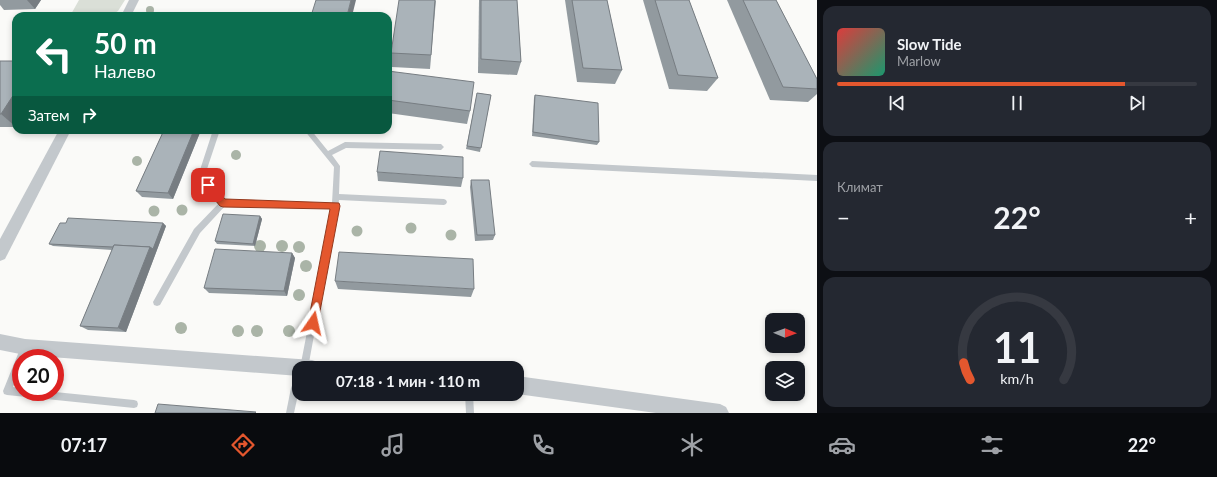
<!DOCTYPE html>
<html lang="ru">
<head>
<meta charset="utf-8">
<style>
  :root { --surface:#171b24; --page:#242831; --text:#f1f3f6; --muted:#9ea1a6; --line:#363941; --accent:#e4572e }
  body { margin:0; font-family:Lato,sans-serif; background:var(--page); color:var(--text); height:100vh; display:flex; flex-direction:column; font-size:15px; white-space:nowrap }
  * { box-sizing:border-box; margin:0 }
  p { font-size:13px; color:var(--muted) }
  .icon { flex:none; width:22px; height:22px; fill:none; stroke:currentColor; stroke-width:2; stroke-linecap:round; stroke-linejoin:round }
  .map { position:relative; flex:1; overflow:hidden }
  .side { display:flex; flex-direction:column; gap:6px; padding:6px; background:#0d0f14; width:400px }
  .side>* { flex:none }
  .guide { position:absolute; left:12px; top:12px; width:380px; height:122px; border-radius:12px; box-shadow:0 2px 6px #0003; background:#0b6e4f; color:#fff; overflow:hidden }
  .needle { width:26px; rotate:91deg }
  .tools { position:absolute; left:765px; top:313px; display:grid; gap:8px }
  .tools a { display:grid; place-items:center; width:40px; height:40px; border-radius:8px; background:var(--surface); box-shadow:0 2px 6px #0003; font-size:20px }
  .speed { position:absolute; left:12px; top:349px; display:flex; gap:8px; font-size:20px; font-weight:700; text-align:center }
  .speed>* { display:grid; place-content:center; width:52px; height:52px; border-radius:50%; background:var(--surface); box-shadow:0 2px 6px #0003; line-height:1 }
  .speed .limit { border:6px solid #d22; background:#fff; color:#111 }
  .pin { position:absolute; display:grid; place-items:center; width:34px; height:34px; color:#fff; margin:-17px; border-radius:8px; box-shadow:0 2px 6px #0006 }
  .me { position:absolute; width:44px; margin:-22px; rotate:11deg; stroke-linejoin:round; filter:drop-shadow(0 0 3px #0008) }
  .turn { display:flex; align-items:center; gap:14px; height:84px; padding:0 16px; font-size:18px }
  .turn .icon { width:52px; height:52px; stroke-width:2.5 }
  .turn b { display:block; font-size:28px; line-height:34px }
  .then { display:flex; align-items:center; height:38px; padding:0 16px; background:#0003; gap:8px; font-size:15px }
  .big { font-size:30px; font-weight:700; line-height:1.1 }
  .side .card { flex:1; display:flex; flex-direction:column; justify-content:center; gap:6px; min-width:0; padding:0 14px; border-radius:12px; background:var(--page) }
  .side .dial { align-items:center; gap:0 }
  .dial svg { height:104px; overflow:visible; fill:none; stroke:var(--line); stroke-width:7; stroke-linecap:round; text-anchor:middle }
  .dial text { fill:var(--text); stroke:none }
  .song { display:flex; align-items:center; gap:12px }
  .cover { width:48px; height:48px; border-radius:6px; background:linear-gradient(135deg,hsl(0 70% 55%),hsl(160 70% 35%)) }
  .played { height:4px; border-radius:2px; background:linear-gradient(90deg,var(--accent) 80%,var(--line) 80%) }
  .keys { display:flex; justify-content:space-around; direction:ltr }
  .heat { display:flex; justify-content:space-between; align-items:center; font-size:22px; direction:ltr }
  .trip { position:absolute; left:292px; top:361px; width:232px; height:40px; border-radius:12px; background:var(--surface); box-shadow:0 2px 6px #0003; font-weight:700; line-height:40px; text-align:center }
  .tab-bar { display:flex; height:64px; justify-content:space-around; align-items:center; background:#090b0e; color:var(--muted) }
  .tab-bar .icon { width:28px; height:28px }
  .tab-bar .on { color:var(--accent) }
  .tab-bar b { font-size:18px; color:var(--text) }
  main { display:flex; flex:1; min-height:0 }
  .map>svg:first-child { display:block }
  .green { fill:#dadfd7 }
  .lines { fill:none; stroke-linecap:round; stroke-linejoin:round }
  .service { fill:#c3c8cc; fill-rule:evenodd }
  .minor { fill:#c3c8cc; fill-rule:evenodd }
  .tree { fill:#aab4a7 }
  .wall { fill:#929a9f }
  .shaded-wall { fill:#777d82 }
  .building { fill:#aab3b9; stroke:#777d82 }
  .route { fill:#e4572e; stroke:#94391e }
</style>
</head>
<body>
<main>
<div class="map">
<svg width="817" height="413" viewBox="0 0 817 413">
  <rect width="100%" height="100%" fill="#fafaf8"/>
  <polygon class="green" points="79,0 125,0 118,11 110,16 70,16"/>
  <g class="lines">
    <g class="service">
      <polygon points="213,130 223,130 222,132 219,133 205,175 225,200 332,203 334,167 304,130 311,130 328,151 345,142 441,144 444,147 441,150 346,148 332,155 340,166 339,194 444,199 446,200 447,202 446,204 444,205 339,200 308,368 300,368 331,209 225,206 200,233 160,305 157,306 154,305 153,302 194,229 219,203 198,176"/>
      <polygon points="532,161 817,175 817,181 532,167 529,164"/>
      <polygon points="25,343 28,344 29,347 25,358 21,358 21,367 13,387 21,388 21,392 55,392 134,400 137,401 138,404 137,407 134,408 7,395 4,394 3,391 22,344"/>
      <polygon points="299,375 299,390 294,413 286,413 291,388 296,376"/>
      <polygon points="465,394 473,394 474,413 466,413"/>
    </g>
    <g class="minor">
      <polygon points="129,0 139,0 131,16 121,16"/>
      <polygon points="59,130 71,130 5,259 0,261 0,239"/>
      <polygon points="0,334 25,339 312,360 318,362 320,368 299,368 299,376 25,355 0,350"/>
      <polygon points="517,376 720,404 726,407 729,413 656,413 517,394"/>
    </g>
  </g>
  <g class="tree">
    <circle cx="150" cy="10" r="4"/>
    <circle cx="236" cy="155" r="5"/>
    <circle cx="137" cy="161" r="5"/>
    <circle cx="182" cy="210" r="5.5"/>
    <circle cx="154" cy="211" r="5.5"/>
    <circle cx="411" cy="228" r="5.5"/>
    <circle cx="357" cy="231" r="5.5"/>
    <circle cx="451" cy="235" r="5.5"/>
    <circle cx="260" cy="246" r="6"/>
    <circle cx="282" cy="246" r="6"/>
    <circle cx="299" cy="247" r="6"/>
    <circle cx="306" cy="266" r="6"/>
    <circle cx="299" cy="295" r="6"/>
    <circle cx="181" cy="328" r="6"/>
    <circle cx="238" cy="331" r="6"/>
    <circle cx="257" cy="331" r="6"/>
    <circle cx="289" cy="331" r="6"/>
  </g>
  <g class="wall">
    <polygon points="0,0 41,0 35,9 4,10 0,5"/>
    <polygon points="436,0 430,69 392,67 391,53"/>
    <polygon points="479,0 517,0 521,62 517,75 478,73"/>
    <polygon points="565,0 607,0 622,70 615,84 577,82"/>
    <polygon points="643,0 689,0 718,78 707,91 669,89"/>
    <polygon points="727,0 776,0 817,79 817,94 808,102 770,100"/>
    <rect x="0" y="61" width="16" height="66"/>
    <polygon points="388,71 470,111 467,124 388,113"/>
    <polygon points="477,93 491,95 480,152 466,149"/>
    <polygon points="535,95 599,142 597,145 532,136 534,98"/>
    <polygon points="164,130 201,130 173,199 142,197 136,191"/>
    <polygon points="377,172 463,178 461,187 378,181"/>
    <polygon points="471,180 495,235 493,240 475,241 470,187"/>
    <polygon points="260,216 262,219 255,246 217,244 215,241"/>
    <polygon points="66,223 163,223 166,226 126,332 88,330 80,326 112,250 53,246 49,244"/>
    <polygon points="292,253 295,258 287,296 209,293 204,288"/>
    <polygon points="335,281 474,289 471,297 338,289"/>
  </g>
  <g class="shaded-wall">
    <polygon points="27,0 41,0 35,9"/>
    <polygon points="351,0 356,0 352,16 347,16"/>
    <polygon points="16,91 16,127 1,114"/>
    <polygon points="194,130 201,130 173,199 168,193"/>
    <polygon points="260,216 262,219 255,246 253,244"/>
    <polygon points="163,223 166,226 126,332 118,328 150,247"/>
    <polygon points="292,253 295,258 287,296 284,291"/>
  </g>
  <g class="building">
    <polygon points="316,0 351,0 347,16 311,16"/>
    <polygon points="399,0 435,0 431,55 391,53"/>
    <polygon points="481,0 517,0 521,62 481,59"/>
    <polygon points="572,0 607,0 622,70 583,68"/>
    <polygon points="655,0 689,0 718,78 678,75"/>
    <polygon points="743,0 776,0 817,79 817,89 783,87"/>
    <polygon points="0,61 16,61 16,91 1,114 0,114"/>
    <polygon points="388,71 474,82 470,111 388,100"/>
    <polygon points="477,93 491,95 481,148 467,146"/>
    <polygon points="535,95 598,103 599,142 533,132"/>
    <polygon points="164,130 194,130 168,193 136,191"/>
    <polygon points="380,151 463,157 463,178 377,172"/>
    <polygon points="471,180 489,180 495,235 477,235"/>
    <polygon points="223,214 260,216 253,244 215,241"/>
    <polygon points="68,218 163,223 153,249 150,247 114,245 113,247 49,244 60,223 66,223"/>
    <polygon points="114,245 150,247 118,328 80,326"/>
    <polygon points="215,249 292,253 284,291 204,288"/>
    <polygon points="339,252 473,259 474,289 335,281"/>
    <polygon points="158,404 256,412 255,413 155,413"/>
  </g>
  <polygon class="route" points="208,182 212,183 225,199 339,203 340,206 317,327 313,329 309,327 308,323 330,209 223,207 220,206 205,188 205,183"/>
</svg>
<div class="tools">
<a><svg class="needle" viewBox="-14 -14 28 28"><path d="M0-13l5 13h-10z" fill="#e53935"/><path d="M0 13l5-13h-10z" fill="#9ea1a6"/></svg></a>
<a><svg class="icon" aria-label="layers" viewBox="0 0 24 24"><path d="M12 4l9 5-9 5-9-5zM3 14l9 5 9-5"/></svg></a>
</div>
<div class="speed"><div class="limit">20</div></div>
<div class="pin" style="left:208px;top:185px;background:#d93025"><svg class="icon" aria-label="arrive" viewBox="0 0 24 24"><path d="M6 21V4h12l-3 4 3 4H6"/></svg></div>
<svg class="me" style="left:313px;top:323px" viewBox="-20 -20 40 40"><path d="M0-17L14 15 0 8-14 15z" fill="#e4572e" stroke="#fff" stroke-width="4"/></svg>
<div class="trip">07:18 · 1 мин · 110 m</div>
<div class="guide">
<div class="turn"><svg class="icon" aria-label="left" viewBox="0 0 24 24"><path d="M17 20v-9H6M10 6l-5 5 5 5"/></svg><div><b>50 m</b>Налево</div></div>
<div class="then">Затем<svg class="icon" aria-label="right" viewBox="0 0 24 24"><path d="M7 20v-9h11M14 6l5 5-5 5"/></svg></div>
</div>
</div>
<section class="side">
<div class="card">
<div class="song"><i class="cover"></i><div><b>Slow Tide</b><p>Marlow</p></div></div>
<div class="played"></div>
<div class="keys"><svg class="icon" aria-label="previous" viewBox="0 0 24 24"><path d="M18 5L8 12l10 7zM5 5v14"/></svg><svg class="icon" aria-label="pause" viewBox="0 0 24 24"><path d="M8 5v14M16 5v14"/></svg><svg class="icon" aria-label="next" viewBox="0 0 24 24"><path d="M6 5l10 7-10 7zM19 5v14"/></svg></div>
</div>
<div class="card"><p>Климат</p>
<div class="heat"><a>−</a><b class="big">22°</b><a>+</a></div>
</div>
<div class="card dial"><svg viewBox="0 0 100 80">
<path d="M14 69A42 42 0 1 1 86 69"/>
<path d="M14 69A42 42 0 0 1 9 56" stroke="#e4572e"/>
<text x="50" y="56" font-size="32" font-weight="700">11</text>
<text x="50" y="72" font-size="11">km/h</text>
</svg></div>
</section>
</main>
<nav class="tab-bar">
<b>07:17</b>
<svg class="icon on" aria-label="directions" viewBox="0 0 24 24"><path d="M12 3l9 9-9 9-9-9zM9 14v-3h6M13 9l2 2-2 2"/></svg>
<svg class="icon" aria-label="music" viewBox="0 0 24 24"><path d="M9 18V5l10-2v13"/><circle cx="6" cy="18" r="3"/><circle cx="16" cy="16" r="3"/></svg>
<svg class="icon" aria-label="phone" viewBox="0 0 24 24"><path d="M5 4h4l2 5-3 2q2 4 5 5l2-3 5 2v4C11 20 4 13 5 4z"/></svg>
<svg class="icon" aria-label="climate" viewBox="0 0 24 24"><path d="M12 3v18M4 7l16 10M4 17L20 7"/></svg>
<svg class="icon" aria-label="car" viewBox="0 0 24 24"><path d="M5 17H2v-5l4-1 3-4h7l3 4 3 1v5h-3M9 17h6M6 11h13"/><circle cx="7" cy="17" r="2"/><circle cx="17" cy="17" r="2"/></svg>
<svg class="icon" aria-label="filters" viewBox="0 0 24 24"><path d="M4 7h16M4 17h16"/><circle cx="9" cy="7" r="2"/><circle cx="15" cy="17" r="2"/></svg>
<b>22°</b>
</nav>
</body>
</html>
